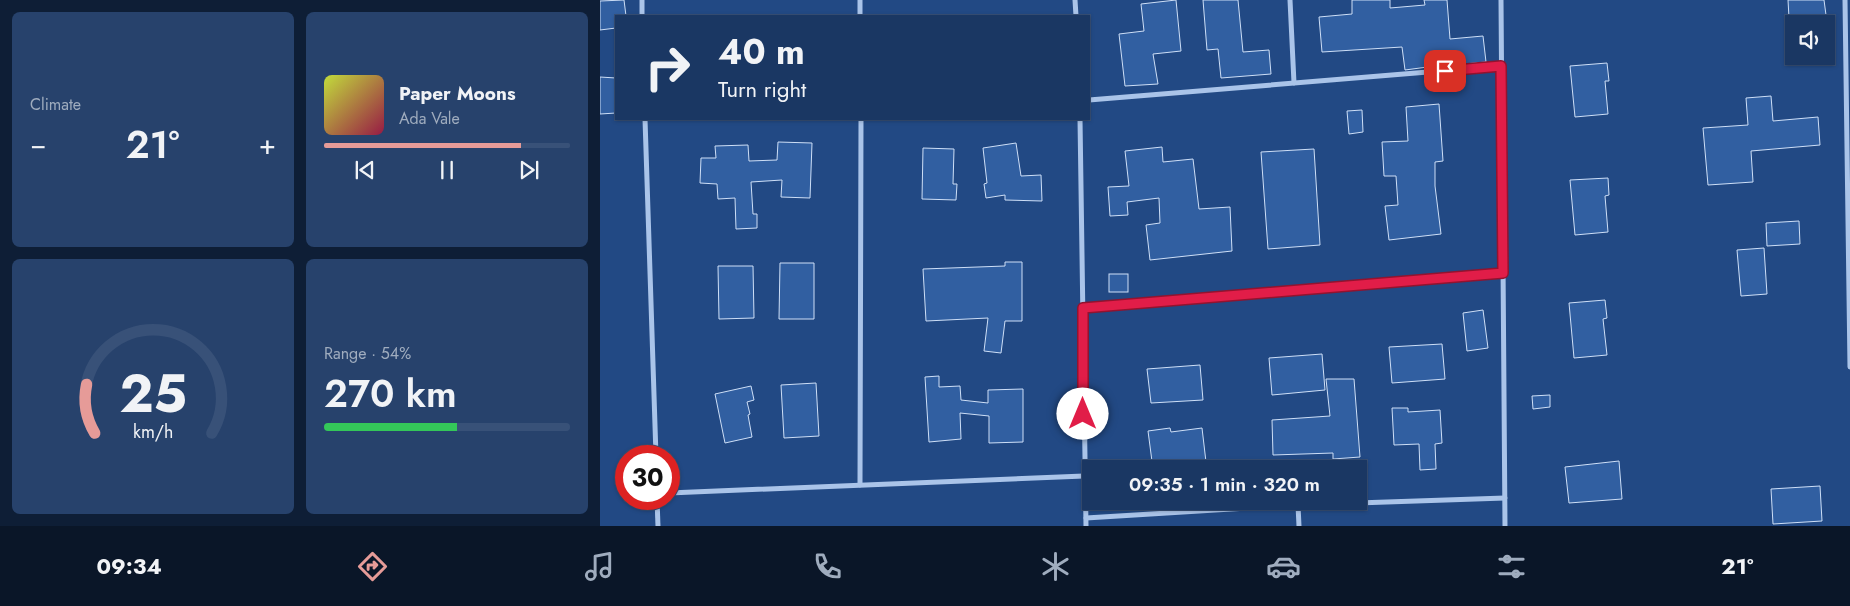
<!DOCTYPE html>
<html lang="en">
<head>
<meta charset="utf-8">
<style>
  :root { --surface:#1a3763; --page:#27426c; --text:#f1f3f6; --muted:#9facbe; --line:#385178; --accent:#e69b98 }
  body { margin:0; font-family:Jost,sans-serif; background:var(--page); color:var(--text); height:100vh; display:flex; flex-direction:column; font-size:19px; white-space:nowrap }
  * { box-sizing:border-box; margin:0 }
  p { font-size:16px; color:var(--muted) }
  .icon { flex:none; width:28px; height:28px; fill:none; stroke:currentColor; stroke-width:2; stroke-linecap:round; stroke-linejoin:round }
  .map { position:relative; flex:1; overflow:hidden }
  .details { display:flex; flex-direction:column; gap:12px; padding:12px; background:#0e1e36; width:600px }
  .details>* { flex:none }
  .banner { position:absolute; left:15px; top:15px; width:475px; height:105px; border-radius:0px; box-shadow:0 1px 4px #0004,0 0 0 1px var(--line); background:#1a3763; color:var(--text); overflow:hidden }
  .controls { position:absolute; left:1185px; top:15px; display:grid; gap:10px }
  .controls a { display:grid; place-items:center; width:50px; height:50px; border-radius:0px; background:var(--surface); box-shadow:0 1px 4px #0004,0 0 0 1px var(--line); font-size:25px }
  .speed { position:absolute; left:15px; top:445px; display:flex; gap:10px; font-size:25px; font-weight:700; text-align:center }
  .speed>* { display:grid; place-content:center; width:65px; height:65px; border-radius:50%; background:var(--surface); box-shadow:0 1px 4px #0004,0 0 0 1px var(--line); line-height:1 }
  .speed .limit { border:8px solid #d22; background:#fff; color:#111 }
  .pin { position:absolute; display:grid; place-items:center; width:42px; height:42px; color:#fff; margin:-21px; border-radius:10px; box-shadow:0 2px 8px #0006 }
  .me { position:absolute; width:55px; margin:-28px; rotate:0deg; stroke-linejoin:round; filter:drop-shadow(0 0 4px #0008) }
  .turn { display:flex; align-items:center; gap:18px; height:105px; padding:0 20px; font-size:22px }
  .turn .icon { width:65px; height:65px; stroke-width:2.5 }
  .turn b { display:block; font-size:35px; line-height:42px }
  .big { font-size:38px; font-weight:600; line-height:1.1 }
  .details .card { flex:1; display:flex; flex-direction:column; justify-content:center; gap:8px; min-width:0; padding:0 18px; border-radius:8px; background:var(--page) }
  .details .dial { align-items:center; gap:0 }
  .dial svg { height:130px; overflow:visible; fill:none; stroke:var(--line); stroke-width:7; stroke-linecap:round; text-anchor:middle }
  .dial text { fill:var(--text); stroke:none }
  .song { display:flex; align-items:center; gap:15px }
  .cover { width:60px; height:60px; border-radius:8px; background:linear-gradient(135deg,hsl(70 70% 55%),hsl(340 70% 35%)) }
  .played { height:5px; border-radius:2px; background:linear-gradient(90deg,var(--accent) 80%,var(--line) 80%) }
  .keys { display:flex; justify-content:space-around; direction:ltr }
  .heat { display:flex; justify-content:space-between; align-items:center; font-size:28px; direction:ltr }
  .charge { height:8px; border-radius:4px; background:linear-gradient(90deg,#34c759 54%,var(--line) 0) }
  .details .tiles { flex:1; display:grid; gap:12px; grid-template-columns:repeat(2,1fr) }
  .trip { position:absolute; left:482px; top:460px; width:285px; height:50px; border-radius:0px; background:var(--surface); box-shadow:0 1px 4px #0004,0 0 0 1px var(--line); font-weight:600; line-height:50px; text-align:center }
  .dock { display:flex; height:80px; justify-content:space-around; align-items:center; background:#0a1628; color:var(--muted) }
  .dock .icon { width:35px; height:35px }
  .dock .current { color:var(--accent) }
  .dock b { font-size:22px; color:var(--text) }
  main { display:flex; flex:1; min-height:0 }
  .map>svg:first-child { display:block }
  .building { fill:#315fa1; stroke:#cedff7 }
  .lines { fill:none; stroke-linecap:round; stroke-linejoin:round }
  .minor { stroke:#aac4e9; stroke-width:5 }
  .route-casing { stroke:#92132f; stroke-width:12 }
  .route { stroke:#e11d48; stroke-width:9 }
</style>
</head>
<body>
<main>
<section class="details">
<div class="tiles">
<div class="card"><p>Climate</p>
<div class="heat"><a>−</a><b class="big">21°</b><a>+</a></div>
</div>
<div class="card">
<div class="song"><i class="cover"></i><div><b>Paper Moons</b><p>Ada Vale</p></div></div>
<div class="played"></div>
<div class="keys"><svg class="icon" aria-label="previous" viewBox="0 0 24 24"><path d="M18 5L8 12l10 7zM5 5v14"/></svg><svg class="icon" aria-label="pause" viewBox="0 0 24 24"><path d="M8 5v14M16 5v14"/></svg><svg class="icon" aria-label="next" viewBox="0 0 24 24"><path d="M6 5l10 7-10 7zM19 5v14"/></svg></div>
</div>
<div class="card dial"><svg viewBox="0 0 100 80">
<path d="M14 69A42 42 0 1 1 86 69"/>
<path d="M14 69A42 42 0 0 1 9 39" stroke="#e69b98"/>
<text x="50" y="56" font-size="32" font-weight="700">25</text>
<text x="50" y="72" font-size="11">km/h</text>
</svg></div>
<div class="card"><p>Range · 54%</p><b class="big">270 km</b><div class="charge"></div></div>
</div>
</section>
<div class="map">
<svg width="1250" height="526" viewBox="0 0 1250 526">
  <rect width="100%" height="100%" fill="#224984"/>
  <g class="building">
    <polygon points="24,0 26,16 16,16 16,28 0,30 0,1"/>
    <polygon points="576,0 581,51 553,54 558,84 525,86 519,34 544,31 541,4"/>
    <polygon points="603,0 638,0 643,52 669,50 671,74 621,78 618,49 607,50"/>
    <polygon points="752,0 790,0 790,8 825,5 824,0 847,0 850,39 883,36 886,62 864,64 863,57 834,60 835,66 805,70 802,47 722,52 719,17 752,14"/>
    <polygon points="1188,0 1224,0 1226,15 1189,18"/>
    <polygon points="1007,63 1009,81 1005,81 1008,114 975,117 970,66"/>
    <polygon points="0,77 16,78 16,113 0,114"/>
    <polygon points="1171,96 1173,121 1218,117 1220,145 1151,151 1153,182 1108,185 1103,128 1148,125 1146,98"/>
    <polygon points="839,104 843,161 835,162 835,186 841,234 789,240 785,206 798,205 796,176 784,176 782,142 808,141 806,107"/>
    <polygon points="762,110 763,132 749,134 747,111"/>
    <polygon points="178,142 212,143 210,198 181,197 182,180 151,182 153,214 157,214 157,228 136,229 135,198 118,199 117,184 100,183 101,158 116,158 115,146 148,145 149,161 177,160"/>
    <polygon points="416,143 421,176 441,175 442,201 405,200 405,195 386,198 384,184 387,183 383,148"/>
    <polygon points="562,147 563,162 593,159 599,209 630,207 632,251 550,260 546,225 560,223 559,198 527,202 528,215 510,216 508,187 529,186 525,151"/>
    <polygon points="323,148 354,149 353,184 357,184 356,200 322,199"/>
    <polygon points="714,149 720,245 668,249 661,152"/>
    <polygon points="1008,178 1009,195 1005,196 1008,232 975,235 970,180"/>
    <polygon points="1199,221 1200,244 1167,246 1166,223"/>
    <polygon points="1164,248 1167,294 1141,296 1137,250"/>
    <polygon points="405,262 422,262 422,321 405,321 401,353 384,351 388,318 326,321 323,269 405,266"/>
    <polygon points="180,263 214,263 214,319 179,319"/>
    <polygon points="118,266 153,266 154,318 119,319"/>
    <rect x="509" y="274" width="19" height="18"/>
    <polygon points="1005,300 1007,318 1003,319 1007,355 974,358 969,303"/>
    <polygon points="883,310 888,348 867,351 863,313"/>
    <polygon points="842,344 845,379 792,383 789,347"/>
    <polygon points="722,354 725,390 672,395 669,358"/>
    <polygon points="600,365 603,400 551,403 547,369"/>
    <polygon points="339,376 339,387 360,386 361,400 388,403 388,390 423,389 423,442 389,443 389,416 360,413 361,439 329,442 325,377"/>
    <polygon points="726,379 754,379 760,457 733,459 733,453 673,455 672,420 730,416"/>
    <polygon points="216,383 219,436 184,438 181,385"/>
    <polygon points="151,386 154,400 147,402 150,414 148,415 152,437 125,443 115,394"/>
    <polygon points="950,395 950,407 933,409 932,396"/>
    <polygon points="792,408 808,408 808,412 840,410 842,443 835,444 836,469 820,470 819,444 794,445"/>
    <polygon points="570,428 571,432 602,428 606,462 553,469 548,431"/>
    <polygon points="1019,461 1022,499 969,503 965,467"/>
    <polygon points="1220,486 1222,521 1173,524 1171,489"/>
  </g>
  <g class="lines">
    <g class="minor">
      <polyline points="42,0 42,16"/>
      <polyline points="260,0 260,16"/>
      <polyline points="475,0 476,16"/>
      <polyline points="690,0 694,83"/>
      <polyline points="901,0 905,526"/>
      <polyline points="1245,0 1250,367"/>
      <polyline points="489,100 901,66"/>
      <polyline points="45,119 56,456"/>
      <polyline points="480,119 486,526"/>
      <polyline points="483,308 903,273"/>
      <polyline points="260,485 261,119"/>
      <polyline points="69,493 484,476"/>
      <polyline points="57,499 58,526"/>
      <polyline points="698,505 699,526"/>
      <polyline points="486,518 698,505 905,498"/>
    </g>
  </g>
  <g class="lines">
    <defs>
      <polyline id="route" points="483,414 483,308 903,273 901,66 845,71"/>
    </defs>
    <use href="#route" class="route-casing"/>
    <use href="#route" class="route"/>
  </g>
</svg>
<div class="controls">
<a><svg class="icon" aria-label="sound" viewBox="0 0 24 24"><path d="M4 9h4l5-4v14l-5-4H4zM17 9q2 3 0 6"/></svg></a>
</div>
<div class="speed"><div class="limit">30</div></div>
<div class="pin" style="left:845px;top:71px;background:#d93025"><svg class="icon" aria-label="arrive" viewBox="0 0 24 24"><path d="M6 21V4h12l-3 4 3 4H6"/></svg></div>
<svg class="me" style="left:483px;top:414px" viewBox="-20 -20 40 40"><circle r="19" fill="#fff"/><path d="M0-13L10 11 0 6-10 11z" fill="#e11d48"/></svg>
<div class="trip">09:35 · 1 min · 320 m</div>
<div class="banner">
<div class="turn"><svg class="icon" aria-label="right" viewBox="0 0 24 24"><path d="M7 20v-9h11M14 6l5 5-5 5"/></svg><div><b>40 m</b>Turn right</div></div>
</div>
</div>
</main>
<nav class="dock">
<b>09:34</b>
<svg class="icon current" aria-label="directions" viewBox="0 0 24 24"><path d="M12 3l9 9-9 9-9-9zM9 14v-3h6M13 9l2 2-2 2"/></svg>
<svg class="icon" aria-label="music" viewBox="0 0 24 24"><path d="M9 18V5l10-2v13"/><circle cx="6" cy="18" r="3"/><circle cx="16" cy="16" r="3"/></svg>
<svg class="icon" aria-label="phone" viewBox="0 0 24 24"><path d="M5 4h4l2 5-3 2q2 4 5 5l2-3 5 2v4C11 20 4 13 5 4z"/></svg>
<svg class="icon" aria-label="climate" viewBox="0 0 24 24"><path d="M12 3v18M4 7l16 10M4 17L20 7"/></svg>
<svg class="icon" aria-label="car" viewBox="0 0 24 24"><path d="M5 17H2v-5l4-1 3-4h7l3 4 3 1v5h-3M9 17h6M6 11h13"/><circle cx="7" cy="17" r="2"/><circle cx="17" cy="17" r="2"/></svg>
<svg class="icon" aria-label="filters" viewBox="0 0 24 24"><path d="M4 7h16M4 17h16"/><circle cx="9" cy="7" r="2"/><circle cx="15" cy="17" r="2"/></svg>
<b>21°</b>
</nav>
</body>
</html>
